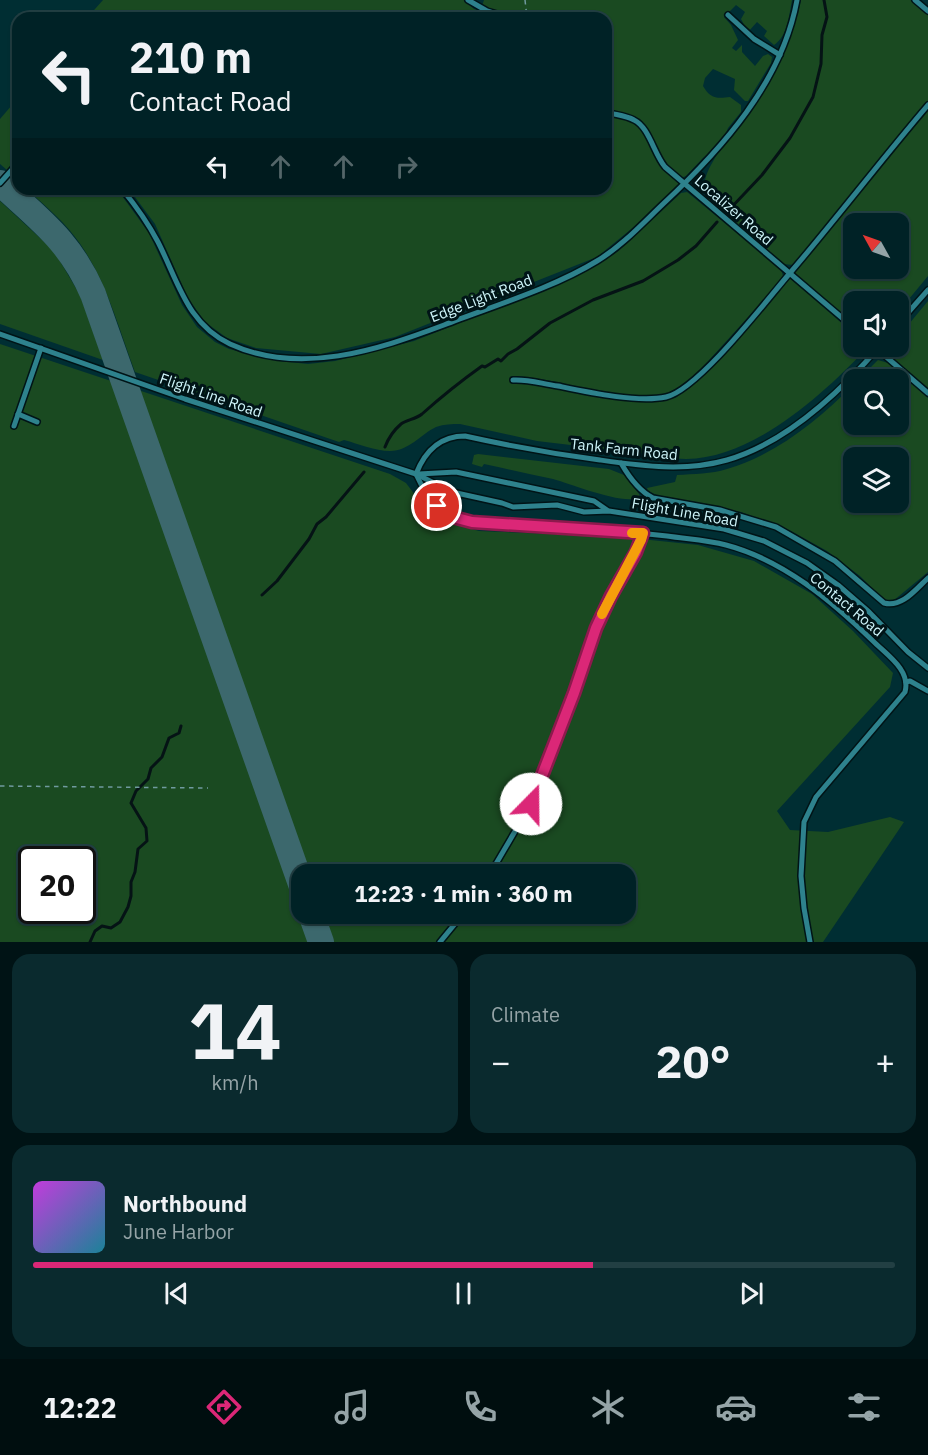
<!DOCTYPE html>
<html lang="en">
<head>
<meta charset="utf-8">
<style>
  :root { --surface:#002226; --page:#0a2a2e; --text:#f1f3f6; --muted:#95a4a7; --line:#223f43; --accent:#db2777 }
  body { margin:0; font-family:"IBM Plex Sans",sans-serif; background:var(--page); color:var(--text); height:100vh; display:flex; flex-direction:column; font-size:22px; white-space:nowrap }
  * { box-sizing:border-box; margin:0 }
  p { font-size:20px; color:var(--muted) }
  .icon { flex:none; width:33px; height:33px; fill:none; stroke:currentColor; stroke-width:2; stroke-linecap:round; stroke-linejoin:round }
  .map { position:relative; height:942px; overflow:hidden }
  .panel { display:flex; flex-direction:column; gap:12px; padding:12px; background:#001315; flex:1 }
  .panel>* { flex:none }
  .top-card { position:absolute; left:12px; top:12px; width:600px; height:183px; border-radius:18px; box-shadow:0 2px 4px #0004,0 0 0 2px var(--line); background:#002226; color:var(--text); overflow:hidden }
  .needle { width:39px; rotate:310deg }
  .controls { position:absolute; left:843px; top:213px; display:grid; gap:12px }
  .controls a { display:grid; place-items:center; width:66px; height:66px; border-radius:12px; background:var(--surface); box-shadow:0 2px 4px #0004,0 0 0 2px var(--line); font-size:30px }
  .speed { position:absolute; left:18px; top:846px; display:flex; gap:12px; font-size:30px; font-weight:700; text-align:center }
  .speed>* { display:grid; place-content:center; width:78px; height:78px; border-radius:50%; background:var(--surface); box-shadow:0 2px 4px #0004,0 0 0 2px var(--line); line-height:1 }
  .speed .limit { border:3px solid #111; border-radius:9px; background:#fff; color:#111 }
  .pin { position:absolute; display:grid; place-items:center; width:51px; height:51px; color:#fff; margin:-26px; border:3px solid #fff; border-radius:50%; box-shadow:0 2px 6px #0007 }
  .me { position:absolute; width:66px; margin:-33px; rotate:22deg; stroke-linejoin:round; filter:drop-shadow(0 0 4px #0008) }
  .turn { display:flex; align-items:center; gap:21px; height:126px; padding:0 18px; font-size:27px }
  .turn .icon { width:78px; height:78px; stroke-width:2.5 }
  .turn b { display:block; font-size:42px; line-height:51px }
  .lanes { display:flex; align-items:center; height:57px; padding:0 18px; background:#0003; justify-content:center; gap:30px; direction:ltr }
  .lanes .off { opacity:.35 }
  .big { font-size:45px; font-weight:800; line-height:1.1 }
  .panel .widget { flex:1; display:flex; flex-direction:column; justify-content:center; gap:9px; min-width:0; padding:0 21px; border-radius:18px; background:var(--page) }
  .panel .dial { align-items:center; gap:0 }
  .dial b { font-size:78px; line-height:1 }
  .song { display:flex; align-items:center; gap:18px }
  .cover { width:72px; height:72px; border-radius:9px; background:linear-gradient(135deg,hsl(290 70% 55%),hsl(190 70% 35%)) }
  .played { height:6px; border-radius:3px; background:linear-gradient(90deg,var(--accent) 65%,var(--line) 65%) }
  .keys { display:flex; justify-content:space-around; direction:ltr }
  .heat { display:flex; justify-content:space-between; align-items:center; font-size:33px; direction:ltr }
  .panel .tiles { flex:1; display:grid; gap:12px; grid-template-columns:1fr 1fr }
  .widget:last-child { grid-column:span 2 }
  .trip { position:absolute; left:291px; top:864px; width:345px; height:60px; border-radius:18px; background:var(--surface); box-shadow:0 2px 4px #0004,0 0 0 2px var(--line); font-weight:800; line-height:60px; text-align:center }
  .tab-bar { display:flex; height:96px; justify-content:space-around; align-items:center; background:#000e0f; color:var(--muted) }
  .tab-bar .icon { width:42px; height:42px }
  .tab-bar .active { color:var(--accent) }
  .tab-bar b { font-size:27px; color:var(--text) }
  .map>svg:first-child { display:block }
  .green { fill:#1a4a21; fill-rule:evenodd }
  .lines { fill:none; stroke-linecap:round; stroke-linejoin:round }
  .stream { stroke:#051315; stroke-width:3 }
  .taxiway { stroke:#3c686d; stroke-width:26 }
  .service-casing { stroke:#001417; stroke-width:8 }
  .path { stroke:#709a9f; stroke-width:1.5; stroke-dasharray:4.5 4.5; stroke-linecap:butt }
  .service { stroke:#2e828d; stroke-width:5 }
  .route-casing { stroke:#8e194d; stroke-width:15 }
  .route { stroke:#db2777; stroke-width:10 }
  .slow { stroke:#f59e0b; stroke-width:10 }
  .labels { text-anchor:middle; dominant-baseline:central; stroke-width:6; stroke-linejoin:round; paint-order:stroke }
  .street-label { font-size:15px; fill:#cef5fa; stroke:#001417 }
</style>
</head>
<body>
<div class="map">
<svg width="928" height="942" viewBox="0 0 928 942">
  <rect width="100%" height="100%" fill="#002e33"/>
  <g class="green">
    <polygon points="103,0 464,0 474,9 503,18 87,18"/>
    <path d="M484 0H792C789 15 788 36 774 45L764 36 767 31 757 22 748 32 741 19 745 12 736 5 724 17 731 25 738 40 732 48 736 51 742 45V52L755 66 763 56 768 54 772 57 771 63 748 101H745L734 90 735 79 713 69 705 78 703 86C710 98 716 99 730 97L741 105V112L728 128 722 142 703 158 686 176 681 178 664 164 647 129 606 109V18H519L482 6Z"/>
    <path d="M801 0H912L928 15V101L794 265 782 264 708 200C701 189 705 176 711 165 721 145 739 128 752 109 775 77 793 39 801 0Z"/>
    <polygon points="18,98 18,157 7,170 0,164 0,119"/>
    <path d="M928 109V276L899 311 898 302H854L853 326 793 273 807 258ZM854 224H898V268H854Z"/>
    <polygon points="606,115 631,121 638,125 645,134 661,167 679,184 635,226 597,257 395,337 321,354 256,348 227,338 205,322 188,298 155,224 129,189 606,189"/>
    <path d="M26 189H117L149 233 182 305 197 327 215 342 229 349 279 361 308 364 335 361 414 341 577 276 617 252 681 193 687 192 781 269 783 276 782 280 690 381C685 385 680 390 674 392 637 409 555 376 512 376L510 380 633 400 659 401 675 398 687 390 708 369 777 293 789 277 853 333 854 346 865 347V350C820 398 735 475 663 456L537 441 460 424C452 424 444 424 436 427 421 434 409 451 390 451 375 451 359 444 344 440L339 442 135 372C119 329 107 283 81 245 66 223 46 206 26 189Z"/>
    <polygon points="0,201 54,251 80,295 103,360 0,324"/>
    <polygon points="928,301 928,389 890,356 887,349 889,347 898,346 899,336"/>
    <path d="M0 344 390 474 406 483 421 503 443 521 479 531 622 537 698 545 754 561 812 594 853 631 893 673 890 687 777 811 790 830 828 832 890 817 904 822 823 942H0ZM32 860H82V910H32ZM302 874H626V914H302Z"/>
    <path d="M878 360 888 363 928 398V572L893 601 883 599 860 576 827 551 791 531 741 512 661 497 648 491 647 488 675 482 677 475C694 474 711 474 727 469 775 455 819 420 853 385L854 424H898V380L859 379ZM854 458H898V502H854Z"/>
    <path d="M478 454 609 469 624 475 639 494 640 497C624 506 572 484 553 479 530 474 507 469 484 464L482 467 472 464 474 455Z"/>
  </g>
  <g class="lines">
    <g class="stream">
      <polyline points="728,211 762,175 790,138 813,97 821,64 822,35 827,17 824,0"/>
      <path d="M385 447C388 439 394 430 401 424 406 420 416 419 422 414 441 397 461 381 482 366L485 367 498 359 501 361 508 354 517 349 550 323 593 300 643 281 678 260 696 246 717 222"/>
      <polyline points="262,595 277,581 309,539 317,524 326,517 364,472"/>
      <polyline points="90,942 95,931 102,926 111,928 120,922 128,907 131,896 131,882 135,872 138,849 147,841 146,828 131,803 136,791 148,779 151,768 162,757 169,738 179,733 181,726"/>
    </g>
    <g class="taxiway">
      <path d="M0 183C41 221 70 241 93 294L302 887"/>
      <polyline points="311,914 321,942"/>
    </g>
    <defs>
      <g id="service">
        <polyline points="468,0 487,11 510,18"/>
        <polyline points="915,0 928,11"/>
        <polyline points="728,15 754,39 780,55"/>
        <path d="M606 112C615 115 625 115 634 120 649 127 654 154 665 167L854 328"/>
        <polyline points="0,183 18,163"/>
        <path d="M122 189C136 206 148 223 158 242 178 281 187 324 230 344 300 376 377 350 444 325 493 306 553 288 597 261 622 246 642 224 663 204 722 149 782 82 797 0"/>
        <polyline points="898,324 928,290"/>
        <polyline points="0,334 185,399 416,474 452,492 502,503 513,507 557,505 584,512 609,511 724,529 764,541 807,563 838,585 869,612 908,652 928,668"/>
        <polyline points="876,348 928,393"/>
        <path d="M513 380C529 379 542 384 558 386 587 392 637 403 666 397 698 390 766 301 790 273 837 218 881 160 928 105"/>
        <polyline points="18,414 37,422"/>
        <polyline points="14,426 41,348"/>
        <path d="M621 463C629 477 639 491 653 498L720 510 776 527 835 561 884 603C902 608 916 589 928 578"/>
        <path d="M416 474C424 492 436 510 454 518 479 528 509 524 535 526 579 528 624 531 667 536 687 539 707 540 726 545 783 560 832 601 873 641 887 655 911 670 905 692L816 797 804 822 801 876 804 908 810 942"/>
        <path d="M416 474C425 451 440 436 465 436 510 446 555 454 600 460 643 466 685 472 727 460 786 443 841 391 880 346"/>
        <polyline points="419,474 456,472 594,501 607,510"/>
        <polyline points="906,682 910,681 928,691"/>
        <polyline points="490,874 531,804 574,693 596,628 611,596 636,552 643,533"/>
        <polyline points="440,942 463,914"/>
      </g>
    </defs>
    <use href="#service" class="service-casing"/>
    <g class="path">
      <polyline points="525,0 527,18"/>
      <polyline points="0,786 208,788"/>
    </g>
    <use href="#service" class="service"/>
  </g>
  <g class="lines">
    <defs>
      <polyline id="route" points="437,506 453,517 472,522 643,533 636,552 611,596 596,628 574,693 531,804"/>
    </defs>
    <use href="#route" class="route-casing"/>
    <use href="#route" class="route"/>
    <polyline class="slow" points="602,614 641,540 643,533 632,533"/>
  </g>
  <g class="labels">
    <g class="street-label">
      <text transform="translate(734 210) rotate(41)">Localizer Road</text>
      <text transform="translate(481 298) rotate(-21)">Edge Light Road</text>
      <text transform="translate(211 395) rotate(19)">Flight Line Road</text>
      <text transform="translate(624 449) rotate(6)">Tank Farm Road</text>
      <text transform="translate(685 512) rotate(10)">Flight Line Road</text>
      <text transform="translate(847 604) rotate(40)">Contact Road</text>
    </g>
  </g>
</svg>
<div class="controls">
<a><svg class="needle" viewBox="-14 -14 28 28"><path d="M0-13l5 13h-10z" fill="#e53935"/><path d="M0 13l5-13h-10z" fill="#95a4a7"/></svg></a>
<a><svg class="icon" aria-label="sound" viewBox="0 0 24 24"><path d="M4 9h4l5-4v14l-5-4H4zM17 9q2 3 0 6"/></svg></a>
<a><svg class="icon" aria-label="search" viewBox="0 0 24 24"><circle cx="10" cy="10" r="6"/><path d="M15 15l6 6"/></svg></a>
<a><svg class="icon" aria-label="layers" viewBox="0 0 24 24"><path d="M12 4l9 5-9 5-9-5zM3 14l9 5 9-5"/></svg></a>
</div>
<div class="speed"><div class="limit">20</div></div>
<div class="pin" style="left:437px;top:506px;background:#d93025"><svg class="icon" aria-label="arrive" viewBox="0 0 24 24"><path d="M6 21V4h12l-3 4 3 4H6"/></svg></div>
<svg class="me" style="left:531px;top:804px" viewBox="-20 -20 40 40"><circle r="19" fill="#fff"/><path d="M0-13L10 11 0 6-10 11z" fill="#db2777"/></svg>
<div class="trip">12:23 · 1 min · 360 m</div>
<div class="top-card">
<div class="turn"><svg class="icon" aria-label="left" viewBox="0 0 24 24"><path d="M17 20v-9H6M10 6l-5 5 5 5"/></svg><div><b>210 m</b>Contact Road</div></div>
<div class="lanes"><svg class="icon" aria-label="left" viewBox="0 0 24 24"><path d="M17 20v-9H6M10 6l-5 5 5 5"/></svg><svg class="icon off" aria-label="ahead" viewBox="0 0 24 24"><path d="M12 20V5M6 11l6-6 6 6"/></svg><svg class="icon off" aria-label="ahead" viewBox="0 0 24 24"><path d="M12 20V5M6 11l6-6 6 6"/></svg><svg class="icon off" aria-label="right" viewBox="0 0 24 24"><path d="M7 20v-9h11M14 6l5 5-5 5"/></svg></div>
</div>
</div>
<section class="panel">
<div class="tiles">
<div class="widget dial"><b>14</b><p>km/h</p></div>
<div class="widget"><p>Climate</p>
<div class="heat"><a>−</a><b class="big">20°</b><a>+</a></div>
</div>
<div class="widget">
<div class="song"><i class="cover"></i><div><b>Northbound</b><p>June Harbor</p></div></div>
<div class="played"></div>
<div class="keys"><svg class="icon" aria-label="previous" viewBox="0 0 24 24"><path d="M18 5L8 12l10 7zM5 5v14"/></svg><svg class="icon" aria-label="pause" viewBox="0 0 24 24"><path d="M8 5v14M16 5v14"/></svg><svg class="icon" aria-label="next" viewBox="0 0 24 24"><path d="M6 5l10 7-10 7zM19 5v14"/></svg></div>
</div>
</div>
</section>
<nav class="tab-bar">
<b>12:22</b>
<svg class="icon active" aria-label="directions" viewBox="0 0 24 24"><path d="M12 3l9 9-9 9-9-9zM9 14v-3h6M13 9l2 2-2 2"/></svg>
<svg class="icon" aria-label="music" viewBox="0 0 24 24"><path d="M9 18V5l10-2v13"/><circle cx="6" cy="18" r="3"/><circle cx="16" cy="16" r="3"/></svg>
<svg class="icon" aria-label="phone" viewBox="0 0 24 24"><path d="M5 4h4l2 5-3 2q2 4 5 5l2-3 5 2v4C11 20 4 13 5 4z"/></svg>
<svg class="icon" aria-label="climate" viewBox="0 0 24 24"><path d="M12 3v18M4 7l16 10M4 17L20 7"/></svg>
<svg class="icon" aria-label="car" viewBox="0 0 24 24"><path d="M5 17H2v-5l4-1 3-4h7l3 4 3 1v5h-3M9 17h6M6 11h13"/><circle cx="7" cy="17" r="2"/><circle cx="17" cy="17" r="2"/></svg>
<svg class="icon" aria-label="filters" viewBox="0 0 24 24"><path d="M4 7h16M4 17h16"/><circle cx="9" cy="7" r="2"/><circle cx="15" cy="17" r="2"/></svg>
</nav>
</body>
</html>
